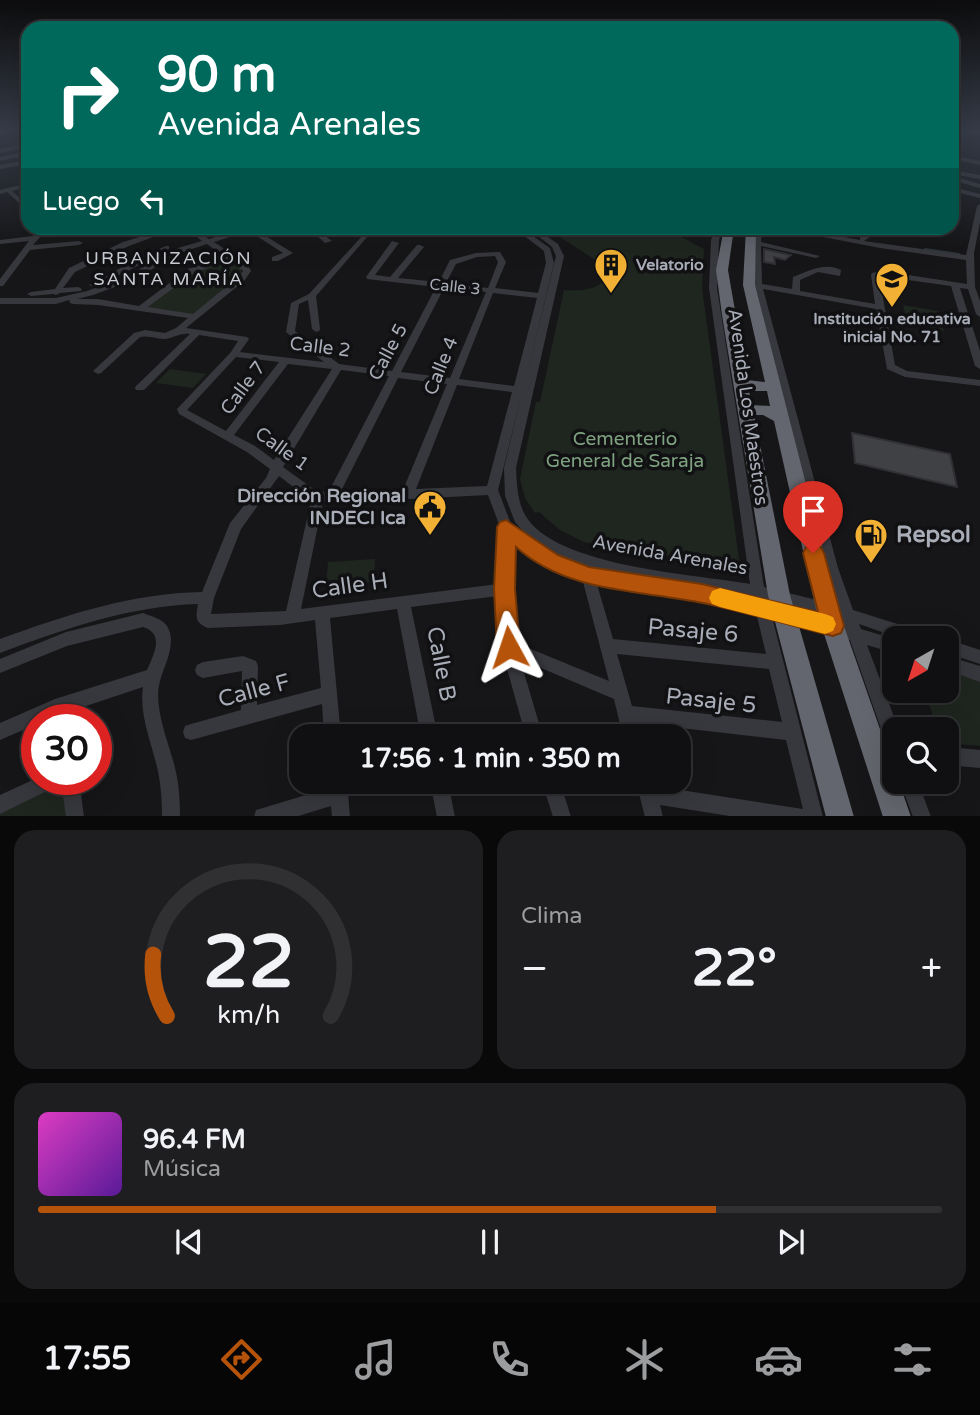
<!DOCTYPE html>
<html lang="es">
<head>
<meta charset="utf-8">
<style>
  :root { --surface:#101012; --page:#1e1e20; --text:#f1f3f6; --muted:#9c9d9f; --line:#303032; --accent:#b45309 }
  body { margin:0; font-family:"Varela Round",sans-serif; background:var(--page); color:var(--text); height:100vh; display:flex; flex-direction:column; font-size:26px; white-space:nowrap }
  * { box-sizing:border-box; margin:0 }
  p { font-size:23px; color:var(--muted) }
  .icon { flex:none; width:38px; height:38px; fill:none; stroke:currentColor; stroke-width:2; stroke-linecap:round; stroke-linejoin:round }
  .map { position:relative; height:816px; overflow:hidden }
  .panel { display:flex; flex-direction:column; gap:14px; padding:14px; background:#09090a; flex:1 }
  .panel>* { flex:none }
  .hud { position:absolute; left:21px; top:21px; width:938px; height:214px; border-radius:21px; box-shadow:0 7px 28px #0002,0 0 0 2px var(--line); background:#00695c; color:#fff; overflow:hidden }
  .needle { width:46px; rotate:219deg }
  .controls { position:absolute; left:882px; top:626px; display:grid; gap:14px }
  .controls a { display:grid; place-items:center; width:77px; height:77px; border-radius:14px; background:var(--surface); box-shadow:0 7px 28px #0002,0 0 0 2px var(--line); font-size:35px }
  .speed { position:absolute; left:21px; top:704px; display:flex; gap:14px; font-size:35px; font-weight:700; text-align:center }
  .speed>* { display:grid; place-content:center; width:91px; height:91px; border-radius:50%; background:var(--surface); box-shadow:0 7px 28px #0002,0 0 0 2px var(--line); line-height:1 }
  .speed .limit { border:10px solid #d22; background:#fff; color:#111 }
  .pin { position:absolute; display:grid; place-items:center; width:60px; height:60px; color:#fff; margin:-72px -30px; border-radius:50% 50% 50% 0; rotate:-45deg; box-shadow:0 0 7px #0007 }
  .pin .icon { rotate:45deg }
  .me { position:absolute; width:77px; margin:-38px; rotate:355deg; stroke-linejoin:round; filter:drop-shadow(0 0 5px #0008) }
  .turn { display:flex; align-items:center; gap:24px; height:147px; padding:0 21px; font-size:32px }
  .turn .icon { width:91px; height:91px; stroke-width:2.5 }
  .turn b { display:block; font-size:49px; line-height:60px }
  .then { display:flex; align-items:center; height:66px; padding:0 21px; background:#0003; gap:14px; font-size:26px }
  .big { font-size:52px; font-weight:700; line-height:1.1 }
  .panel .card { flex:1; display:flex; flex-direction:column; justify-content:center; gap:10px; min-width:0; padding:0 24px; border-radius:21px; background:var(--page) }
  .panel .dial { align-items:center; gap:0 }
  .dial svg { height:182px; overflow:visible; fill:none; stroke:var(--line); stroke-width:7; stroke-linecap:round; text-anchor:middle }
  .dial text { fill:var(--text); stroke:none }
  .song { display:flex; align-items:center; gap:21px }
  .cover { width:84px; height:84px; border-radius:10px; background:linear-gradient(135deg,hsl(310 70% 55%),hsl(270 70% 35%)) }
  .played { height:7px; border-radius:4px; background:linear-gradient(90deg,var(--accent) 75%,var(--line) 75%) }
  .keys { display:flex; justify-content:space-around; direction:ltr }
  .heat { display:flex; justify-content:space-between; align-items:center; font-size:38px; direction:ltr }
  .panel .tiles { flex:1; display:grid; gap:14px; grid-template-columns:1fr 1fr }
  .card:last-child { grid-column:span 2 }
  .trip { position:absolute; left:289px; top:724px; width:402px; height:70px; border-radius:21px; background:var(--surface); box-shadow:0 7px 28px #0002,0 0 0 2px var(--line); font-weight:700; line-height:70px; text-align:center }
  .dock { display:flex; height:112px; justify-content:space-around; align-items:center; background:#060607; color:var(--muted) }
  .dock .icon { width:49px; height:49px }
  .dock .selected { color:var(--accent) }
  .dock b { font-size:32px; color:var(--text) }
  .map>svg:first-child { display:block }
  .green { fill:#1e261f }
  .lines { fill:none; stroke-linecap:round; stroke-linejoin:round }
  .stream { stroke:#2c353c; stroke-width:2 }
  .building { fill:#404145; stroke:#303034; stroke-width:2 }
  .minor { fill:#37383d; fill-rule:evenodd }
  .highway { fill:#63666e; fill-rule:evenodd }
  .route { fill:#b45309; stroke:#753606; stroke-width:2 }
  .slow { fill:#f59e0b }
  .labels { text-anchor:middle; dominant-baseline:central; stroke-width:7; stroke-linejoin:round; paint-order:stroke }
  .far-poi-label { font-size:16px; font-weight:bold; fill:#a8adb8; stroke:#111113; text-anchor:start }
  .far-street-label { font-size:16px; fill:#a8adb8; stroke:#111113 }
  .far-neighbourhood-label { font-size:18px; letter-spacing:2px; fill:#c9ccd4; stroke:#111113 }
  .street-label { font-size:19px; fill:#a8adb8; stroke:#111113 }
  .park-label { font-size:19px; fill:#7fa381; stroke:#111113 }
  .poi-label { font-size:19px; font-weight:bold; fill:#a8adb8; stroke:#111113; text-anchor:end }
  .near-poi-label { font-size:23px; font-weight:bold; fill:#a8adb8; stroke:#111113; text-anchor:start }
  .near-street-label { font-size:23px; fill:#a8adb8; stroke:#111113 }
</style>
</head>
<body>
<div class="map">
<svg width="980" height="817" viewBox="0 0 980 817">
  <rect width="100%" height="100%" fill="#161618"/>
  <g class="green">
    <path d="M546 228H664L704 249 702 288 740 567 584 542 560 530 539 512 535 513 525 498 520 479 536 402H540L564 290C580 291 601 291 608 274L602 264Z"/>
    <polygon points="228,260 241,268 241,274 194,316 147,308 192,274"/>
    <polygon points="903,305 938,311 944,331 907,324"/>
    <polygon points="170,369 206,374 193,388 156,383"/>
    <polygon points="375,559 374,582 326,586 328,562"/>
    <polygon points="947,668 980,679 980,746 947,743 947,730 938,730 924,691 947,691"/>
    <polygon points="62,780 67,816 0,817 0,809"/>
  </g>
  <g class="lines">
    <polyline class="stream" points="925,249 959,254"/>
  </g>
  <g class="building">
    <polygon points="764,249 791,255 785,260 774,257 775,264 764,262"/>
    <polygon points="852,433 950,454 957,487 855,463"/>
  </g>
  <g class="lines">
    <g class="minor">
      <polygon points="1,132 9,132 0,136"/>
      <polygon points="28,143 28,147 0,153 0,149"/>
      <polygon points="28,151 28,155 0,161 0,157"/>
      <polygon points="952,155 980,161 980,165 952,159"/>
      <polygon points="28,160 28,164 0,169 0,165"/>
      <polygon points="952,170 980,175 980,179 952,174"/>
      <polygon points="952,176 980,184 980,188 952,180"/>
      <polygon points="28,183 28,187 12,191 28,205 28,211 7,192 0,194 0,190"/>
      <polygon points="952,187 980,194 980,198 952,191"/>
      <path d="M980 204V222L974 253 975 287 980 301V317L976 314 968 289 960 288 980 351V369L975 366 951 286 879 276 895 365 907 371 980 380V386L905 377 887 369 876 309 763 289 838 568 853 610 923 632 928 634 930 639H902L859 624 861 629 894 639V653L867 645 899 730H894V749L888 746 885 740 850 640 772 617 823 817H736L660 805 663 817H645L636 782H654L655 786 803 809 786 740 637 723 640 737H623L614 699 520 659 543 737H526L501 647 498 596 411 607 438 737H421L397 609 330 618 341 737H324L322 704 191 740 185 738 183 732 185 726 191 724 241 710 242 671 203 678 197 675 195 670 197 665 203 662 243 656 256 661 258 666 257 705 321 688 315 620 280 625 208 628C194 622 196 617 198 604 129 606 64 629 0 653V639C66 615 132 593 202 592L230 523 266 478 270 469 247 452 179 414 177 409 231 352 238 341 199 335 144 390H136L135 388 136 386 190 334C178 333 175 338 165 339 157 339 149 335 140 337L101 373 98 374 93 371 134 333 145 330 165 333 176 328 188 318 98 305 73 304 70 303 69 300 56 304H0V298H56L87 291 128 276 171 250 202 241 186 228H193L209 239 244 228H253L293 253 278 261H272V257L283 253 249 231 214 242 248 265 251 271 244 281 186 328 247 337 249 339 240 352 324 362 286 332 291 303 309 294 364 234 366 233 370 235 368 236 316 296 320 329 319 331 316 332 312 329 308 300 299 304 295 331 339 364 392 371 436 287 367 279 366 277 392 241 399 243 375 275 390 277 417 245H420L424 247 398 278 439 282 450 260 476 253 497 252H500L506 262 495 288 538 293 546 263 544 251 514 228H521L550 248 554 263 524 387 556 256 552 247 528 228H535L558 244 564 256 516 468C517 484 517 500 525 515 555 567 694 574 750 584L709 288 711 240 716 228H722L719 240 717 288 764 587 837 605 824 568 754 286 753 243 756 228H762L761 242 820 256 816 258 761 246 762 284 792 289 793 277C809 271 825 262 841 270L840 276 818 272 800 280V291L875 304 871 275 872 273 882 271 967 284 966 260 880 248 787 230 784 228H795L860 240V237L875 228H882L864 241 966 255 977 206ZM207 244 225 257 188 269 139 306 98 299H77L93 295 134 280 177 254ZM495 256 498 262 488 288 446 283 456 264 477 257ZM230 260 243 271 238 277 193 314 148 307 194 273ZM444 288 486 292 450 378 401 372ZM493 293 537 298 514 386 459 379ZM236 357 279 362 226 431 187 410ZM288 364 332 369 274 460 255 446 234 435ZM341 370 389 376 328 493 312 488 283 467ZM398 378 447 384 403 490 340 493ZM457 385 512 392 487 486 416 489ZM522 393 504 468 505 496 515 522 530 539 548 552 536 545 511 524 498 490ZM279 476 304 495 312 497 286 611 211 614 214 598 241 529ZM488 495 500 527 498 584 301 609 323 501 331 503ZM512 540C530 556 558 574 582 578L609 681 516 643 512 589ZM552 553 572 562 598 570 576 566ZM596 581 756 612 766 654 613 639ZM676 585 752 597 753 599ZM767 600 842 619 844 625 768 603ZM617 654 769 669 782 722 632 706Z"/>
      <polygon points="40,228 46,228 44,231 78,228 96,228 93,230 41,236 33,245 79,241 83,243 79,245 30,250 3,286 0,286 0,279 29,241 0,244 0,240 33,236"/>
      <polygon points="169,228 177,228 129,246 75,272 63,288 78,287 82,289 81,291 60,293 56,295 53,294 31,296 27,294 31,292 55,289 69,268 123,242"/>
      <polygon points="308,228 315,228 332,241 325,243"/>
      <polygon points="410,228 422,228 456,235 452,237"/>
      <polygon points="166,246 169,246 169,250 96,287 93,287 89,285 145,255"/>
      <path d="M143 613C153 617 165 619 169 630 177 651 158 673 158 694 158 719 169 744 175 768 179 784 180 800 180 817H162C162 800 161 784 157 767 151 741 139 714 143 687L47 719H37V724L0 740V723L55 699 147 670C154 654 165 634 143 627L67 646 0 673V659L66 632Z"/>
      <polygon points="947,639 980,650 980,664 947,653"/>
      <polygon points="947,656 980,666 980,682 947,670"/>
      <polygon points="947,747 980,750 980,768 947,765"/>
      <polygon points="37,778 79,779 84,817 66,817 61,781 59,785 0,814 0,795"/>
      <polygon points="329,782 347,782 350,817 332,817 331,806 295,817 254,817 256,810 263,808 329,788"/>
      <polygon points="430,782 448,782 455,817 437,817"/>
      <polygon points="542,782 560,782 571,817 553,817"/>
      <polygon points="900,782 918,782 931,817 913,817"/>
    </g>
    <path class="highway" d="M724 228H734L728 270 747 380 765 382 743 285 746 228H756L755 285 838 609 894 769V782H899L911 817H883L816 609 774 421 763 415H754L790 595 854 817H826L768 595 722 315 716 270ZM749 391H767L770 406 752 405Z"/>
  </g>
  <linearGradient id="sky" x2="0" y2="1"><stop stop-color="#0c0c0d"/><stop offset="0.53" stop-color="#363c48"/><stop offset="1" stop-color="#363c48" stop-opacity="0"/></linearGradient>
  <rect width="980" height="247" fill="url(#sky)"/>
  <path class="route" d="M506 520 558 555 589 567 702 584 818 612 803 553 806 547 813 545 821 547 824 553 844 626 841 633 833 636C790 625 747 613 703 603 640 590 567 593 516 547L515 589 520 647 517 655 509 658 501 655 497 647 494 589 497 527 500 522Z"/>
  <polygon class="slow" points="720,588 825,614 833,617 836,624 833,631 825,634 720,607 712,604 709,598 712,591"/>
  <defs>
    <symbol id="building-pin" viewBox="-11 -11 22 30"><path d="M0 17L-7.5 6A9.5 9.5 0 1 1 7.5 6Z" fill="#f2b134" stroke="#111113"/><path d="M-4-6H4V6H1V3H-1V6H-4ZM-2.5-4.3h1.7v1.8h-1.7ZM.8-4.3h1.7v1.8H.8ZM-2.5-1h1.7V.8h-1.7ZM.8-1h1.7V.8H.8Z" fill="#111"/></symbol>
    <symbol id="school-pin" viewBox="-11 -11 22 30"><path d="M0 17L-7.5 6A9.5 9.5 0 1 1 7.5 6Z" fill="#f2b134" stroke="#111113"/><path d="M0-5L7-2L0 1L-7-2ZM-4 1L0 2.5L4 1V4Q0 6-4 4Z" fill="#111"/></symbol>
    <symbol id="civic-pin" viewBox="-11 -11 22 30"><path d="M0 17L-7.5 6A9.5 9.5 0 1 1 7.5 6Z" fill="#f2b134" stroke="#111113"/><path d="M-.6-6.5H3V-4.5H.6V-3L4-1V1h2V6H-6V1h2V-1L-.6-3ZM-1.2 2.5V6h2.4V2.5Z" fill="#111"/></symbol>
    <symbol id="fuel-pin" viewBox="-11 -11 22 30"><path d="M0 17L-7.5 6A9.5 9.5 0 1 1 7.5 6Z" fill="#f2b134" stroke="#111113"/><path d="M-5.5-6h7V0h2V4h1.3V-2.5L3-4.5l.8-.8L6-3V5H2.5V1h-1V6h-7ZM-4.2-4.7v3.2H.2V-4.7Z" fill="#111"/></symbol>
  </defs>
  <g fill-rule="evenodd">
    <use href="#building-pin" x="592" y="246" width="38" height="52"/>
    <use href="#school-pin" x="873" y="260" width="38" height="52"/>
    <use href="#civic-pin" x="411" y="488" width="38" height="52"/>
    <use href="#fuel-pin" x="852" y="516" width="38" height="52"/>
  </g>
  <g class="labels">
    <g class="far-poi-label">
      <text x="636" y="265">Velatorio</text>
      <text x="892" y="319" text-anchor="middle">Institución educativa<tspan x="892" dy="18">inicial No. 71</tspan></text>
    </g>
    <g class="far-street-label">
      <text transform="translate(455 287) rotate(6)">Calle 3</text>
    </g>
    <g class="far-neighbourhood-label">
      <text x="169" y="258">URBANIZACIÓN<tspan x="169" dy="21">SANTA MARÍA</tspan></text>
    </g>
    <g class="street-label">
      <text transform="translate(320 347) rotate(7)">Calle 2</text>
      <text transform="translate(388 352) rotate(-62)">Calle 5</text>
      <text transform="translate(441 366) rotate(-68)">Calle 4</text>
      <text transform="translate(243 388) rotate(-53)">Calle 7</text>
      <text transform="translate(748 407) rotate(82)">Avenida Los Maestros</text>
      <text transform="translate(282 449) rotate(36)">Calle 1</text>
      <text transform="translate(670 555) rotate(10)">Avenida Arenales</text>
    </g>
    <g class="park-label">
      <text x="625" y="439">Cementerio<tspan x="625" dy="22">General de Saraja</tspan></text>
    </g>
    <g class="poi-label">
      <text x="406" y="496">Dirección Regional<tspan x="406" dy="22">INDECI Ica</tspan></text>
    </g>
    <g class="near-poi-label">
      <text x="896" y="535">Repsol</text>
    </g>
    <g class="near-street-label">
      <text transform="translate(350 586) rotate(-8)">Calle H</text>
      <text transform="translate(693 631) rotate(5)">Pasaje 6</text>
      <text transform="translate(441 664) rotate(79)">Calle B</text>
      <text transform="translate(254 691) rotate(-15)">Calle F</text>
      <text transform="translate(711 701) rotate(6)">Pasaje 5</text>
    </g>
  </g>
</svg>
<div class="controls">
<a><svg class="needle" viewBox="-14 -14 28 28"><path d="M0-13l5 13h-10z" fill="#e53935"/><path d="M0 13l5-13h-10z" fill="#9c9d9f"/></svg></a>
<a><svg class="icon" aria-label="search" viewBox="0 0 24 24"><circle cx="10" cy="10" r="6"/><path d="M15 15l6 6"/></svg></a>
</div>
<div class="speed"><div class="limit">30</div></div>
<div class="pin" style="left:813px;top:553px;background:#d93025"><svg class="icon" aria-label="arrive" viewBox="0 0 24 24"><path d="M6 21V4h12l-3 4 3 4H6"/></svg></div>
<svg class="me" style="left:509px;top:647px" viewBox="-20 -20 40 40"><path d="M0-17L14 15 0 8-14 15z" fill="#b45309" stroke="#fff" stroke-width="4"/></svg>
<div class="trip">17:56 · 1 min · 350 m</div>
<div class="hud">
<div class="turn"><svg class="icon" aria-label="right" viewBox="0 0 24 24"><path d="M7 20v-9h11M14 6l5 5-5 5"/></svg><div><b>90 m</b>Avenida Arenales</div></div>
<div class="then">Luego<svg class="icon" aria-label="left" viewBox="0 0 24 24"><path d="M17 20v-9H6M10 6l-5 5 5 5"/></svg></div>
</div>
</div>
<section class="panel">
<div class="tiles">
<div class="card dial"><svg viewBox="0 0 100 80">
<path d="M14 69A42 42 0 1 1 86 69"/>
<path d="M14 69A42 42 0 0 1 8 42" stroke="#b45309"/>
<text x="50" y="56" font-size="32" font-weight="700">22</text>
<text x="50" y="72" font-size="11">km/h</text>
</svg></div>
<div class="card"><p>Clima</p>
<div class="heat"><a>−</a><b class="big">22°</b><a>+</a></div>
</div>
<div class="card">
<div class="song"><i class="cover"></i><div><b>96.4 FM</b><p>Música</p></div></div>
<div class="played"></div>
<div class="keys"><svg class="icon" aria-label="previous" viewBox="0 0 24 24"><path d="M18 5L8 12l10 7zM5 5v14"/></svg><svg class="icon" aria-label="pause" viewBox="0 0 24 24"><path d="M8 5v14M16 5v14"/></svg><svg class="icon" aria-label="next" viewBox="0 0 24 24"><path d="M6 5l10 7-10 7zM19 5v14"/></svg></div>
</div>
</div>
</section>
<nav class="dock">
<b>17:55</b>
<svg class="icon selected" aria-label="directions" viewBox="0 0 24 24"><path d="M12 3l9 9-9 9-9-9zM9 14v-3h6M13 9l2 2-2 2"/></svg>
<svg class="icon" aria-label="music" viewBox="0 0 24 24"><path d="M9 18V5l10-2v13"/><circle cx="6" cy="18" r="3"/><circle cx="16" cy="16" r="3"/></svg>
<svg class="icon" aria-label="phone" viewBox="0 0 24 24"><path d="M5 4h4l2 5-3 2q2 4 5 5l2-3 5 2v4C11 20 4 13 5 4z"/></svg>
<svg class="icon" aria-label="climate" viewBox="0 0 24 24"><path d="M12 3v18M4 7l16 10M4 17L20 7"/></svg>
<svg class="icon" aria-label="car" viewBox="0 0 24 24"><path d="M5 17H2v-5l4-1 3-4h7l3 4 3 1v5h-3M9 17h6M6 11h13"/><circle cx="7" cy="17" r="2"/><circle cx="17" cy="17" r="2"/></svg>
<svg class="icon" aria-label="filters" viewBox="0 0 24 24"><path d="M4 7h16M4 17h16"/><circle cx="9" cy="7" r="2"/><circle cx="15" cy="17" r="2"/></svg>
</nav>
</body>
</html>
